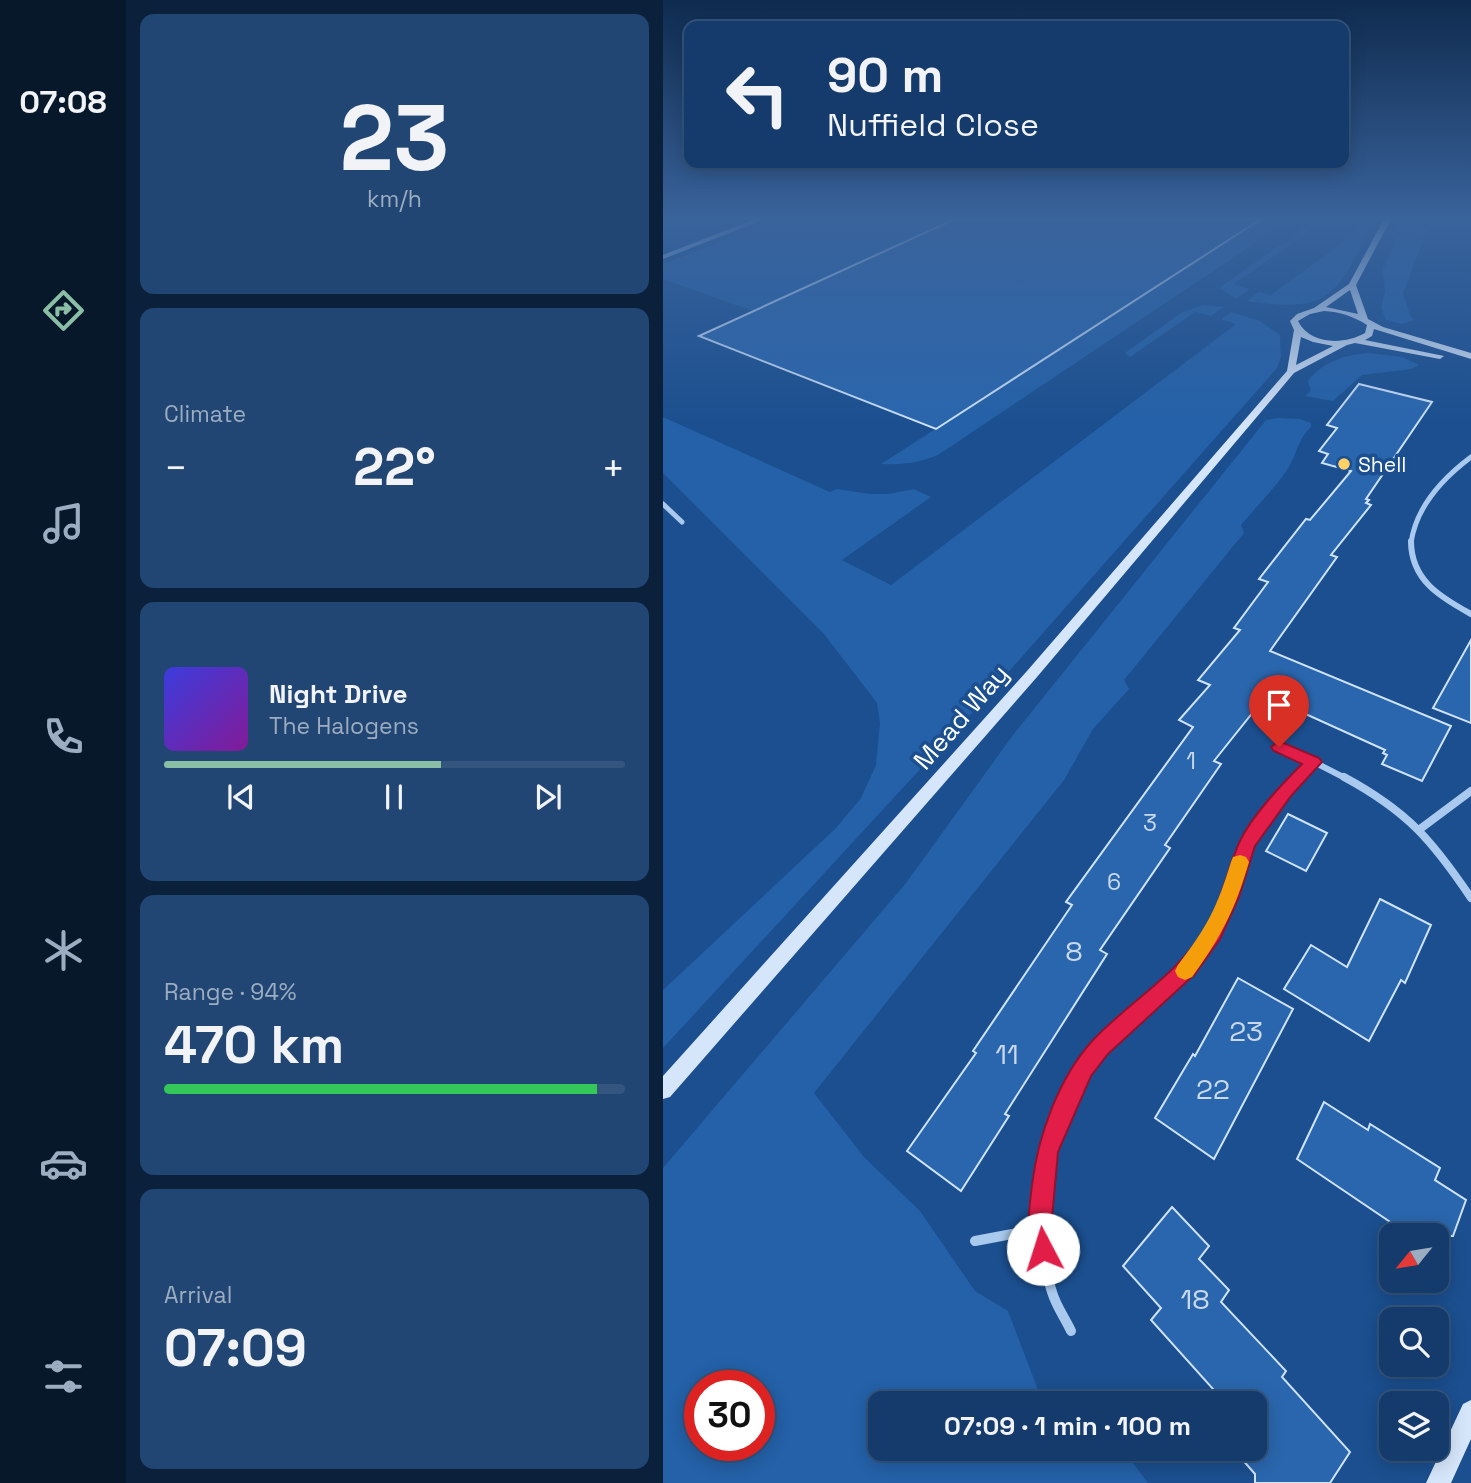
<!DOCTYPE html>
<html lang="en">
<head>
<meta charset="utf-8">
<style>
  :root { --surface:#143b6b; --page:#214673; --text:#f1f3f6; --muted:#9dadc1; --line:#33557e; --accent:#8abfa5 }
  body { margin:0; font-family:"Space Grotesk",sans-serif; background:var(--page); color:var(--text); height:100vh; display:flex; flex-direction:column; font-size:26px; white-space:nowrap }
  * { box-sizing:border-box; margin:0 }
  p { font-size:23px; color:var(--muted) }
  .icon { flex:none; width:38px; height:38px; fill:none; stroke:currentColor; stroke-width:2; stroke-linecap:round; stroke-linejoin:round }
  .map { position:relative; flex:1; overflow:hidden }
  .drawer { display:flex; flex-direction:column; gap:14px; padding:14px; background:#0b203b; width:537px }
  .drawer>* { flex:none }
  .guide { position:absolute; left:21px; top:21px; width:665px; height:147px; border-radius:14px; box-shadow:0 4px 18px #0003,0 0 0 2px var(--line); background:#143b6b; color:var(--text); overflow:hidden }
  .needle { width:46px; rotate:240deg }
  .fabs { position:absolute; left:716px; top:1223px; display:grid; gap:14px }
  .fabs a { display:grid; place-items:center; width:70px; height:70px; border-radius:14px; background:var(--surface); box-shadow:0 4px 18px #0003,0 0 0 2px var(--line); font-size:35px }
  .speed { position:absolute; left:21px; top:1370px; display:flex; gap:14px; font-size:35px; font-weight:700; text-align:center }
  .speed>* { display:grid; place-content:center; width:91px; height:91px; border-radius:50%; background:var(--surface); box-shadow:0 4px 18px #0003,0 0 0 2px var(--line); line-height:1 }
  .speed .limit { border:10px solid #d22; background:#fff; color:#111 }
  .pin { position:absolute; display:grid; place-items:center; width:60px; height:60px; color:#fff; margin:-72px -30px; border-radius:50% 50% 50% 0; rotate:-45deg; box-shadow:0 0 7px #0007 }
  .pin .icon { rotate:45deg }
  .me { position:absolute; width:77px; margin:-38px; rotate:355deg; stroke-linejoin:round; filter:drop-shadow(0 0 5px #0008) }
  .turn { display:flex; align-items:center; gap:24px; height:147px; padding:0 28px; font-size:32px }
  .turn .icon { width:91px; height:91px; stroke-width:2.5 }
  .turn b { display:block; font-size:49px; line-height:60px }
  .big { font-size:52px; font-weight:700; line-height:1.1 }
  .drawer .card { flex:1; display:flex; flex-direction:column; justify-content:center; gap:10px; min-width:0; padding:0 24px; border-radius:14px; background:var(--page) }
  .drawer .dial { align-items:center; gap:0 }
  .dial b { font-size:91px; line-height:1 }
  .song { display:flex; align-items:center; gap:21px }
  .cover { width:84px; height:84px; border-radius:10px; background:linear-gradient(135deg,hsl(240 70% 55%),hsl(290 70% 35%)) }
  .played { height:7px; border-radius:4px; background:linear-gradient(90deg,var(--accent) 60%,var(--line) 60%) }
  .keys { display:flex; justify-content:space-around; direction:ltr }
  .heat { display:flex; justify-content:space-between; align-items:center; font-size:38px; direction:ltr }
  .charge { height:10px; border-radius:5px; background:linear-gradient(90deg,#34c759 94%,var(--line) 0) }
  .trip { position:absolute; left:205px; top:1391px; width:399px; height:70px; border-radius:14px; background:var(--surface); box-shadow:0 4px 18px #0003,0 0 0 2px var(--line); font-weight:700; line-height:70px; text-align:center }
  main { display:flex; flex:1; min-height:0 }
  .tabs { display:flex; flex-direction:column; width:126px; justify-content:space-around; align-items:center; background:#08182b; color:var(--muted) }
  .tabs .icon { width:49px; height:49px }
  .tabs .on { color:var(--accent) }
  .tabs b { font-size:32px; color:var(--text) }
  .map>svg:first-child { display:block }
  .green { fill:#2461a8; fill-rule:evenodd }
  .building { fill:#2a66ad; stroke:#cfe3fa; stroke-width:2 }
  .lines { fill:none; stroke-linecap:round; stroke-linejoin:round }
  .street-far4 { stroke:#a9c9ee; stroke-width:3.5 }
  .street-far3 { stroke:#a9c9ee; stroke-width:5 }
  .street-far2 { stroke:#a9c9ee; stroke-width:6 }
  .street-far1 { stroke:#a9c9ee; stroke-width:8 }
  .street { stroke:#a9c9ee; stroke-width:10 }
  .secondary { fill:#d6e6fa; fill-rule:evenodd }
  .route { fill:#e11d48; stroke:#92132f; stroke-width:2 }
  .slow { fill:#f59e0b }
  .poi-dot { fill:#ffd166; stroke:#1b4f8f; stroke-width:2.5 }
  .labels { text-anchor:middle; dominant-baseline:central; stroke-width:7; stroke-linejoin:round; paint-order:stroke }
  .far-poi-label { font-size:21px; fill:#fff; stroke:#1b4f8f; text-anchor:start }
  .number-label { font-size:23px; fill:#cad9ea }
  .street-label { font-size:26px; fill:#fff; stroke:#1b4f8f }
  .near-number-label { font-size:28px; fill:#cad9ea }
</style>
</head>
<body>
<main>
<nav class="tabs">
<b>07:08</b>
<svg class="icon on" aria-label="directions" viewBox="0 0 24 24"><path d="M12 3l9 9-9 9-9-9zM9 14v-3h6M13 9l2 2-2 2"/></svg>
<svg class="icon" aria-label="music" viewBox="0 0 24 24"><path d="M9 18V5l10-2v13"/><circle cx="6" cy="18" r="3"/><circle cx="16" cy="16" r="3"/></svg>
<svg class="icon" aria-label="phone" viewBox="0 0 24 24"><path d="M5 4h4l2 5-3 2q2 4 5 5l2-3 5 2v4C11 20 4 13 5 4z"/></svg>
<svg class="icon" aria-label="climate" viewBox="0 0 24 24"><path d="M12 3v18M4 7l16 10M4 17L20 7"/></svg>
<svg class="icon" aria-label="car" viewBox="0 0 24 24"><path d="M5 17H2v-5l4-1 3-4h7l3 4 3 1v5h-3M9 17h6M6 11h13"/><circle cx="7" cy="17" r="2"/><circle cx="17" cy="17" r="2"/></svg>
<svg class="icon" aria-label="filters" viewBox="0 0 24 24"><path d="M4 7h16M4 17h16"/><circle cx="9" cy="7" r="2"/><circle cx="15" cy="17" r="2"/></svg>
</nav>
<section class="drawer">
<div class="card dial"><b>23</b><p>km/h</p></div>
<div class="card"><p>Climate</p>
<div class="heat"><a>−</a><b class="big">22°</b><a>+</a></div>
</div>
<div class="card">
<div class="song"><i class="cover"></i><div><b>Night Drive</b><p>The Halogens</p></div></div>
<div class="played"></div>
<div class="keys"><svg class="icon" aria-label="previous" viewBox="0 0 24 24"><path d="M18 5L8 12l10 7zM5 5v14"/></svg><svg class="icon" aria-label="pause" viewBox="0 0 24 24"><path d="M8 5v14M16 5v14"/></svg><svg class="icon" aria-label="next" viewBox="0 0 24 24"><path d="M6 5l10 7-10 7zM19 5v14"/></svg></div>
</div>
<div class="card"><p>Range · 94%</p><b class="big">470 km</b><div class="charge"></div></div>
<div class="card"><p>Arrival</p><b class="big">07:09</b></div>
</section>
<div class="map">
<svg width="808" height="1483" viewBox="0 0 808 1483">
  <rect width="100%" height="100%" fill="#1b4f8f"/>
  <g class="green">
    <polygon points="116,219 292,219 90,311 0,279 0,264"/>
    <path d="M598 219H628L275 455C256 463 239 465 218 464Z"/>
    <polygon points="654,219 664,219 571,284 586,289 573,299 556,288"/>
    <path d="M699 219H712C674 290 674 315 584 301L596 292 608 295 690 235Z"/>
    <polygon points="734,219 761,219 758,227 765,228 740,293 747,315 751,320 739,324 723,320 718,307 722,292 720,270 734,236 728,235"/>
    <polygon points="540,305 561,307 548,316 532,312 467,357 462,353 518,313"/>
    <polygon points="568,312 597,321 617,335 618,357 614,368 320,701 0,1048 0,990 173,828 198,798 213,765 217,723 214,703 161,634 0,473 0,417 167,492 174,489 207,494 225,494 251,489 268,497 179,560 228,585 573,324 558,319"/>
    <path d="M705 353 739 357 756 365 748 369 699 375 670 401 642 396 648 391 645 381C659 362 682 355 705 353Z"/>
    <path d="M615 418 637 419 648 423V427C634 440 634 455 624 470 611 489 593 507 578 525L581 533 461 680 466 689 430 729 401 780 151 1093 201 1157 257 1211 312 1291 345 1311 380 1403 217 1404V1449H459L485 1483H0V1168L243 883 350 735 603 420ZM37 1386H96V1446H37Z"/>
  </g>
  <g class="building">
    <polygon points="292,219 598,219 273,429 36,336"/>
    <polygon points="696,384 769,402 703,499 706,500 703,503 708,505 668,555 674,557 607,651 788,726 759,781 719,764 724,755 720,753 722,750 603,696 551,761 558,764 502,845 507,848 437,950 444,954 342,1114 346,1116 298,1191 244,1151 313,1053 310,1051 409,905 403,902 530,727 516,720 547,685 535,680 577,630 571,628 605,582 596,579 643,519 647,520 688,471 659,463 665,454 656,451 674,428 664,425"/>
    <polygon points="808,640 808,723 770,708"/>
    <polygon points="625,814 664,833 643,871 603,851"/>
    <polygon points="717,899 768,925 742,983 738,980 706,1041 621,989 648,945 684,967"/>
    <polygon points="575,978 630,1009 551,1159 492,1118 530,1054 532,1056"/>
    <polygon points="661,1102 705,1130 707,1124 777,1168 772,1180 803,1200 790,1236 748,1236 634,1159"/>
    <polygon points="509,1207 546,1246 536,1259 566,1290 558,1302 623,1371 619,1377 687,1452 667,1483 592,1483 592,1474 570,1449 592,1449 592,1404 542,1404 551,1390 488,1320 498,1308 460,1266"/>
  </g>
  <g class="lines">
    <polyline class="street-far4" points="0,257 97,219"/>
    <g class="street-far3">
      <polyline points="0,504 19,522"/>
      <path d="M748 543C753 507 780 478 808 457"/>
    </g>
    <g class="street-far2">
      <path d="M748 541C748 580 777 597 808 614"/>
      <polyline points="616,747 651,762"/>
      <polyline points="634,779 651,762 684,779"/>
    </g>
    <g class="street-far1">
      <path d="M681 777C744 811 769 840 808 898"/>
      <polyline points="757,829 808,791"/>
      <path d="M412 1086C445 1026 503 1003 540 950 559 923 565 890 577 860 590 828 611 802 636 777"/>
    </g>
    <g class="street">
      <polyline points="312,1241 376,1229"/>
      <path d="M408 1331C402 1318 393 1306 389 1292 366 1224 379 1147 413 1084"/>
    </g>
    <g class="secondary">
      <path d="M721 219H728L693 285 705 319 720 327 808 353V359L711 329 709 336 702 340 781 356 777 359 692 343 684 345 631 373 374 677 7 1097 0 1099V1076L364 671 624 371 631 330 627 321 634 314 651 308 686 284ZM687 290 695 314 663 307ZM661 311C677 312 690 316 704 325L702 333C681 345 647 345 635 321L647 314ZM638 337 650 342 670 346 633 365Z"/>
      <polygon points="808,1400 808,1439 788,1483 763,1483 800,1404"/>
    </g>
  </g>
  <linearGradient id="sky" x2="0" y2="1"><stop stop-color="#0f2b4f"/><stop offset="0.51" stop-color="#39639b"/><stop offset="1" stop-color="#39639b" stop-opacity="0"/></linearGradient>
  <rect width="808" height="427" fill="url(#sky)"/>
  <path class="route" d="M616 741 656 758 659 762 628 796 592 846 576 897 557 939 532 974 445 1054 428 1076 395 1152 388 1229 392 1249 389 1258 380 1261 372 1258C362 1233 366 1210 369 1185 375 1135 396 1077 430 1040 467 1001 516 974 543 927 559 901 564 870 576 843 588 816 618 785 639 764L611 751 608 747Z"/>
  <path class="slow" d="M577 855 583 857 586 862C572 910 558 937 529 977L522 980 515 977 512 971 515 965C544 927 554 908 568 862L570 857Z"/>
  <circle class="poi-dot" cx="681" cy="464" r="7"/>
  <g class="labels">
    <g class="far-poi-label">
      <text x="695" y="464">Shell</text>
    </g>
    <g class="number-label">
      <text x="528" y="761">1</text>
      <text x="487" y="823">3</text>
      <text x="451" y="882">6</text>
    </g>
    <g class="street-label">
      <text transform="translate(298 717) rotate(-49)">Mead Way</text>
    </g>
    <g class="near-number-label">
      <text x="411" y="951">8</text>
      <text x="583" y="1031">23</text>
      <text x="344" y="1054">11</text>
      <text x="550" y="1089">22</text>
      <text x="532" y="1299">18</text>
    </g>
  </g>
</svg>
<div class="fabs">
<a><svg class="needle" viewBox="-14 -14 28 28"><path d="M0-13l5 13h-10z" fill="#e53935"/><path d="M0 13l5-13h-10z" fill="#9dadc1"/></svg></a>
<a><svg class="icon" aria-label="search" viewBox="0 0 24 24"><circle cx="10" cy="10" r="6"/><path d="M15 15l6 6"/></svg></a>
<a><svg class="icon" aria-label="layers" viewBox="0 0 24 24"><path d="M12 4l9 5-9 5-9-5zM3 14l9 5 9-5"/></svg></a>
</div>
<div class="speed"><div class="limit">30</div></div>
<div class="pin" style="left:616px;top:747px;background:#d93025"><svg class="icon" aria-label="arrive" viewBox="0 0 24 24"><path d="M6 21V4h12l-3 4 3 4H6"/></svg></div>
<svg class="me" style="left:380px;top:1249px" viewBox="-20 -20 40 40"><circle r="19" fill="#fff"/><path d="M0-13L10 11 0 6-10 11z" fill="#e11d48"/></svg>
<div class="trip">07:09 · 1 min · 100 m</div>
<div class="guide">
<div class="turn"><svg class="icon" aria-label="left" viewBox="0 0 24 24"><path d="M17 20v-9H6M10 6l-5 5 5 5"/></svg><div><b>90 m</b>Nuffield Close</div></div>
</div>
</div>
</main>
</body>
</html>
